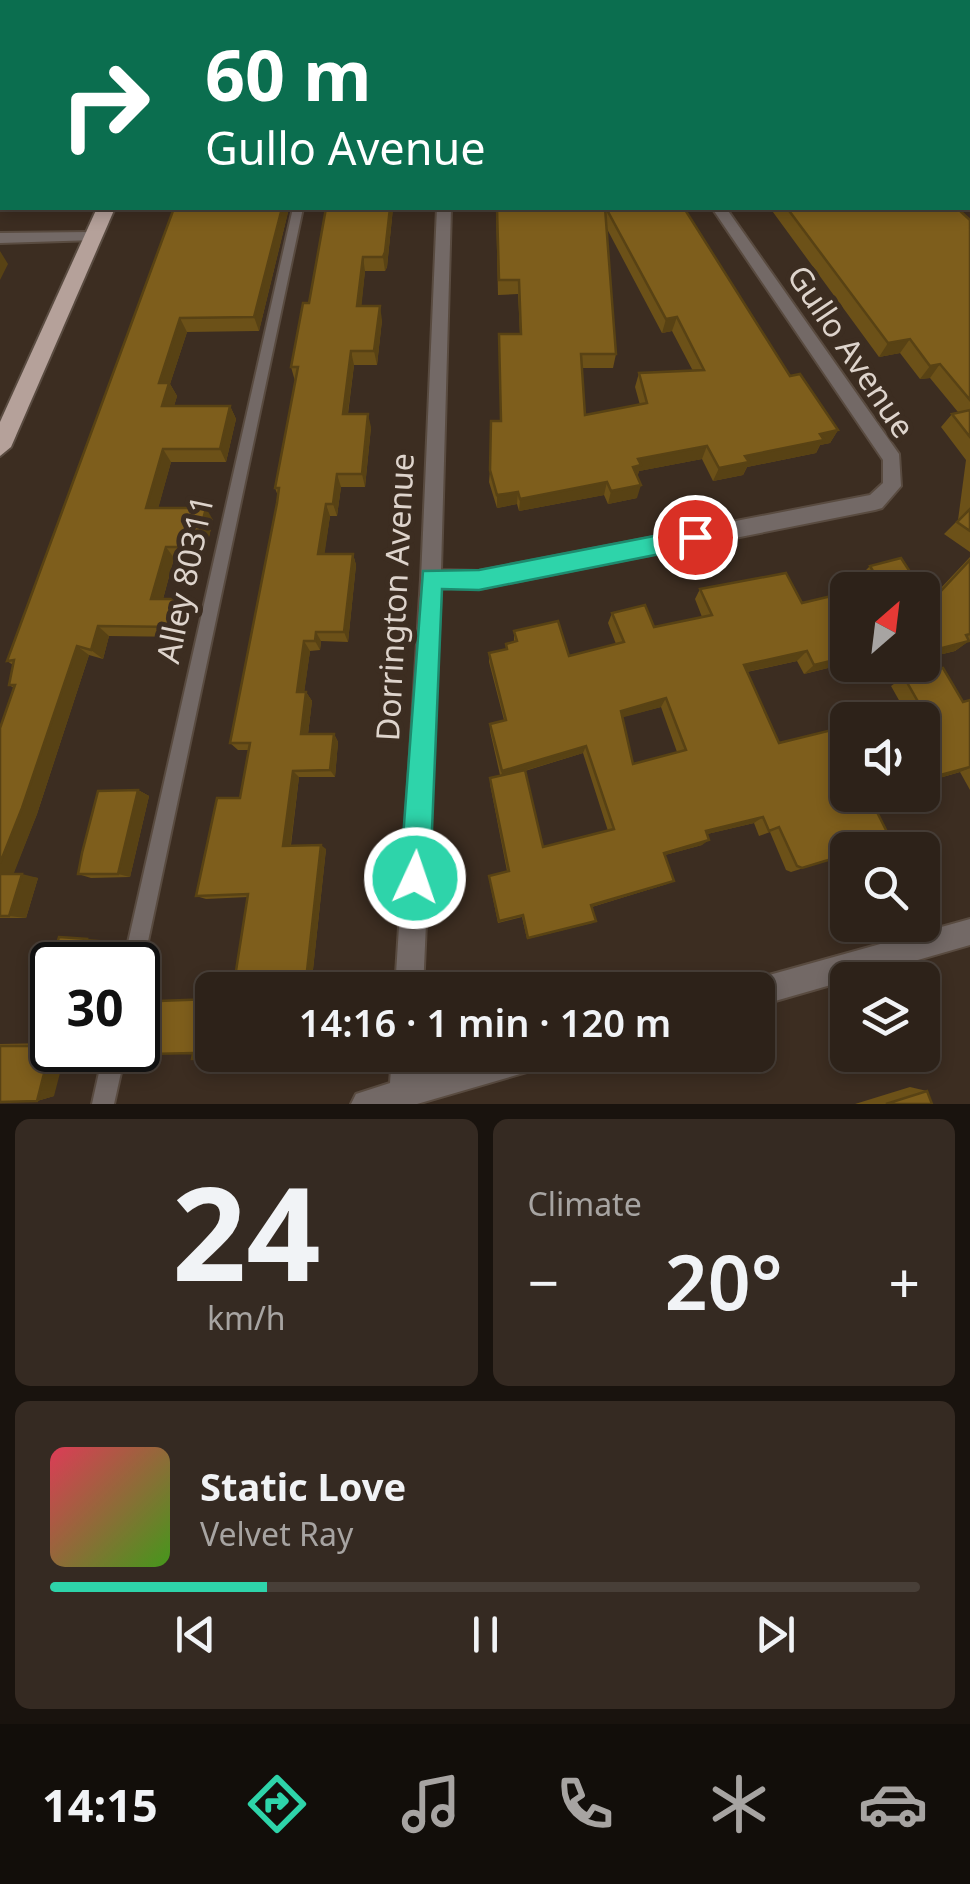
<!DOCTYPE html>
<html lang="en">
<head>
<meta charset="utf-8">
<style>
  :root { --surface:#2d2219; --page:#352a22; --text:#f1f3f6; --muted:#a7a4a2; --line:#483f38; --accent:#2ed4aa }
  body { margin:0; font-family:"Noto Sans",sans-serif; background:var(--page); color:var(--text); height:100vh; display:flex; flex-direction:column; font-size:38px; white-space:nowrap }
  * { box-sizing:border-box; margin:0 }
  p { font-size:32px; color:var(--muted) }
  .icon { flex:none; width:55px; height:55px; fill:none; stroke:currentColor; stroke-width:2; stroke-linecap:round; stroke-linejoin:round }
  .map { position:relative; height:1104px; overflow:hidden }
  .details { display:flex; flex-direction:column; gap:15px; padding:15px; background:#19130e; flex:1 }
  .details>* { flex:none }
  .banner { position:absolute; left:0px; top:0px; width:970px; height:210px; box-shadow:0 5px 15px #0003,0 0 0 2px var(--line); background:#0b6e4f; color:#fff; overflow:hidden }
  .needle { width:65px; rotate:28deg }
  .controls { position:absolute; left:830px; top:572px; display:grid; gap:20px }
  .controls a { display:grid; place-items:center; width:110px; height:110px; border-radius:15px; background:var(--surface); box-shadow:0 5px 15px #0003,0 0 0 2px var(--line); font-size:50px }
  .speed { position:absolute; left:30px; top:942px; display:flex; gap:20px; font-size:50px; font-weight:700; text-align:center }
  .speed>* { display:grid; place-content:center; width:130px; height:130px; border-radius:50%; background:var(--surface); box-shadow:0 5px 15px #0003,0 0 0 2px var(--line); line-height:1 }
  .speed .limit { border:5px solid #111; border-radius:15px; background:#fff; color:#111 }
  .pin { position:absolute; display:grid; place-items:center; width:85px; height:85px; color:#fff; margin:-42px; border:5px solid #fff; border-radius:50%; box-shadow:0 2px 10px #0007 }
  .me { position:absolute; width:110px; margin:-55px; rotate:3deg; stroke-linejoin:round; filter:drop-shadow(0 0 8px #0008) }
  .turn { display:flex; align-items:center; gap:35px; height:210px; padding:0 40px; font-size:45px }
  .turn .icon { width:130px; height:130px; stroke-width:2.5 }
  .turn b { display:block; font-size:70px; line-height:85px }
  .big { font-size:75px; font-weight:600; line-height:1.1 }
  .details .card { flex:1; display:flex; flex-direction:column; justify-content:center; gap:15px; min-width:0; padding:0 35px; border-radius:15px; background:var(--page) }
  .details .dial { align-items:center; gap:0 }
  .dial b { font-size:130px; line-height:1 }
  .song { display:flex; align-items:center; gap:30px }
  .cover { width:120px; height:120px; border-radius:15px; background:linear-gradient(135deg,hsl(350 70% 55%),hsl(100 70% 35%)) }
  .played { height:10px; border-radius:5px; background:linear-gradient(90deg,var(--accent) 25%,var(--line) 25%) }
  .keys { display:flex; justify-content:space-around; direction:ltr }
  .heat { display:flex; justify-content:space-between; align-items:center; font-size:55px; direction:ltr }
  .details .tiles { flex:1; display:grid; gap:15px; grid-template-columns:1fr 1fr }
  .card:last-child { grid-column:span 2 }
  .trip { position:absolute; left:195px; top:972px; width:580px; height:100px; border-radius:15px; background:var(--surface); box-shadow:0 5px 15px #0003,0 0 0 2px var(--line); font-weight:600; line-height:100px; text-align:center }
  .tabs { display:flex; height:160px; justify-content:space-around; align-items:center; background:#120e0a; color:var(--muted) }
  .tabs .icon { width:70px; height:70px }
  .tabs .active { color:var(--accent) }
  .tabs b { font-size:45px; color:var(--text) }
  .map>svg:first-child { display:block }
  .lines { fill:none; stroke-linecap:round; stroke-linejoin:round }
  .lane-casing { stroke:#594b40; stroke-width:4 }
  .street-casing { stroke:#594b40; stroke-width:4 }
  .primary-casing { stroke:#594b40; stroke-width:4 }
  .lane { fill:#736966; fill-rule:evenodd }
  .street { fill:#736966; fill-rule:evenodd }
  .primary { fill:#b5a19a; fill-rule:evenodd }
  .wall { fill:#6c5118; fill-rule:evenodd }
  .shaded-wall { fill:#584214 }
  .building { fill:#7e5e1c; stroke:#584214; stroke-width:2.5; fill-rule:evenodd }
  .route { fill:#2ed4aa; stroke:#1e8a6e; stroke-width:2.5 }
  .labels { text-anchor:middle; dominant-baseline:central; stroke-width:10; stroke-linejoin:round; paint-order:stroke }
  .street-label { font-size:32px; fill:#ded4cc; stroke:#3c2d21 }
</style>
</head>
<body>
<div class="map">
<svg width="970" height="1104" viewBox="0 0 970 1104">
  <rect width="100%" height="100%" fill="#3c2d21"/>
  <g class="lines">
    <defs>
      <g id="lane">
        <rect x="0" y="13" width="2" height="4"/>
        <rect x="0" y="28" width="2" height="4"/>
        <polygon points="293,208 303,208 143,965 138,973 138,965 123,965"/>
        <polygon points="104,1050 126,1050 114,1104 92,1104"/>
      </g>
      <g id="street">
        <polygon points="437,208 451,208 441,570 479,571 870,495 883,483 883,460 712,208 726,208 899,454 901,486 882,508 875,510 479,589 441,588 423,990 395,990 421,579"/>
        <polygon points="91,232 98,237 96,240 0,243 0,233"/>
        <polygon points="970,919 970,945 758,1006 758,990 745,990 748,982 758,978"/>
        <polygon points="392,1055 420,1055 419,1074 487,1055 551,1055 547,1065 537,1069 417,1104 351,1104 356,1094 390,1083"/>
      </g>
      <polygon id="primary" points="97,208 115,208 11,447 0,456 0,422"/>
    </defs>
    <use href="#lane" class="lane-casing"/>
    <use href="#street" class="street-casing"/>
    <use href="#primary" class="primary-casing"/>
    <use href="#lane" class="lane"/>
    <use href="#street" class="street"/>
    <use href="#primary" class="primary"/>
  </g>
  <g class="wall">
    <polygon points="0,0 152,0 151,2 2,2 2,9 0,9"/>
    <polygon points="654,0 970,0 970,127 968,125 968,2 656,2"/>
    <polygon points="174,208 289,208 259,331 187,332 170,384 177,396 174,406 230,406 236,419 226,462 171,462 158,508 213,520 204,558 174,558 163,599 192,610 186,637 109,636 103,659 89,655 37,814 13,874 38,878 26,918 0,918 0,728 14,688 9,685 13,665 7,661"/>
    <polygon points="326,208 393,208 387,267 385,271 365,271 361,306 382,320 377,365 354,365 348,414 371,427 365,487 341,487 337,516 330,516 324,554 353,554 356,565 348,642 321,641 320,650 310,651 304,692 306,692 312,701 308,734 334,734 338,742 335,777 299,777 291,845 326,849 311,988 298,990 248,897 206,899 196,896 240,798 249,750 238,750 230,743 278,496 275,488 295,381 291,367 309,303"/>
    <path d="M496 208H684L790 376 838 430 830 443 820 445 816 453 747 467 743 475 713 481 702 459 639 471 637 477V498L608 504 604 495 519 511 517 504 497 508 489 482 490 470 520 334 518 294 498 295ZM606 227 662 333 672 331 693 371 639 373 635 387 640 405 585 415 582 368H613L616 354Z"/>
    <polygon points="770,208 957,208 970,220 970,552 944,534 958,520 966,460 941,427 952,414 958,412 930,378 920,379 900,353 879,357"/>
    <polygon points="970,557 970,640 955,651 922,659 922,590 866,588 859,577 870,566 939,590"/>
    <path d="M700 589 802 603 840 645 847 657 836 666 804 674 797 661 747 672 779 743 848 795H910L874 806 848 854 791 872 786 870 770 832 759 836 754 823 707 834 702 845 665 855 667 884 592 907 596 921 592 923 527 939 522 917 498 923 489 879V876L507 871 490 784V778L500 775 490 731V724L504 720 489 662V653L506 649V644L514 642V631L569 656 616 644 608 623 612 613 654 627 702 617 695 599ZM661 707 677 752 633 764 622 717ZM583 753 608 831 543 847 525 771Z"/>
    <polygon points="904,677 963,702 970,700 970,790 960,772 922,783 922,720 909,718 891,686"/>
    <polygon points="138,790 149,796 130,877 91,878 78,874"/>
    <polygon points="52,1043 54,1096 37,1101 0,1102 0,1044"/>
    <polygon points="910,1087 927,1091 932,1104 855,1104"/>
  </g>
  <g class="shaded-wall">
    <polygon points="1,188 2,206 0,208 0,189"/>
    <polygon points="282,208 289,208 259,331 254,317"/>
    <polygon points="390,208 393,208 387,267 385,271 383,257"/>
    <polygon points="0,251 8,264 0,280"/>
    <polygon points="363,257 365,271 360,321 357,306"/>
    <polygon points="380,306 382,320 377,365 374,351"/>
    <polygon points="677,317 672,331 662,333 666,319"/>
    <polygon points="180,318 187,332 170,384 177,396 170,420 162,406 159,383"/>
    <polygon points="910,339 900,353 879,357 888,343"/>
    <polygon points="351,351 354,365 346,427 343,414"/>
    <polygon points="940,364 930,378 920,379 930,366"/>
    <polygon points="230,406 236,419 226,462 220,449"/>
    <polygon points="368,414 371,427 365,487 362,474"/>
    <polygon points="838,430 830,443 820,445 816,453 747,467 743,475 713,481 719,468 745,456 820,434"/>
    <polygon points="707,446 702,459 639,471 637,478 633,467 638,459"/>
    <polygon points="163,449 171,462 155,520 146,508"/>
    <polygon points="337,474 341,487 337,516 333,504"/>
    <polygon points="607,482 604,495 519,511 520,499"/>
    <polygon points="641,485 637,498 608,504 611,491"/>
    <polygon points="518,492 517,504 497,508 497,495"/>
    <polygon points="326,504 330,516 323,565 318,554"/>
    <polygon points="206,508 213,520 204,558 196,547"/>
    <polygon points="166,547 174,558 160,610 151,599"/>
    <polygon points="353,554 356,565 348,642 344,632"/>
    <polygon points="184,599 192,610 186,637 177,627"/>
    <polygon points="98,626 109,636 103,659 91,650"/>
    <polygon points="316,632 321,641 320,650 315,641"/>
    <polygon points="848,636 848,644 827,648 837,639"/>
    <polygon points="304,641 310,651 303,701 297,692"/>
    <polygon points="969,641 955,651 922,659 923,653"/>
    <polygon points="77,646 89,655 37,814 12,878 0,875 0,863"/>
    <polygon points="807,651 797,661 736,674 744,665"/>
    <polygon points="847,657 836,666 804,674 814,665"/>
    <polygon points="306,692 312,701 307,742 301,734"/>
    <polygon points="666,698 661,707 617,719 621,711"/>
    <polygon points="334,734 338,742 335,777 330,770"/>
    <polygon points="586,746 583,753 501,778 502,771"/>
    <polygon points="970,768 960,772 922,783 922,780"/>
    <polygon points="293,771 299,777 290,850 283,846"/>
    <polygon points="138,790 149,796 130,877 118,874"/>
    <polygon points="907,795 910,795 860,809 873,804"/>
    <polygon points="763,817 754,823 699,836 706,831"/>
    <polygon points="709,840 702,845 658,857 664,853"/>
    <polygon points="321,845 326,849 311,988 305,989"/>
    <polygon points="22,874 38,878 26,918 9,916"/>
    <polygon points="674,881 667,884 588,908 591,905"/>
    <polygon points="87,939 101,940 93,965 79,965"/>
    <polygon points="51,1046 52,1050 66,1050 54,1096 37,1101"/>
  </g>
  <g class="building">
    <polygon points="91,0 141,0 140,2 86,2"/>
    <polygon points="668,0 967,0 946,2 657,2 669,1"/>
    <polygon points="968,8 970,8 970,114 968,115"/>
    <polygon points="2,45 2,188 0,189 0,47"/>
    <polygon points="174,208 282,208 254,317 180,318 159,383 169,383 162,406 230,406 220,449 163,449 146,508 206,508 196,547 166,547 151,599 184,599 177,627 98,626 91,650 77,646 22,808 0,863 0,728 15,685 9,685 14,660 7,661"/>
    <polygon points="326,208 390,208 385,252 383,257 363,257 357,306 380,306 374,351 351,351 343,414 368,414 362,474 337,474 333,504 326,504 318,554 353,554 344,632 316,632 315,641 304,641 297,692 306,692 301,734 334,734 330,770 293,771 283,846 321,845 305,989 233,990 248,894 196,896 217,798 240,798 250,743 230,743 277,503 279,488 275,488 298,367 291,367 303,303 309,303"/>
    <polygon points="497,208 605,208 616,354 581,354 585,415 647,403 639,373 704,370 677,317 666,319 606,208 684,208 790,376 800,374 838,430 820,434 824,440 745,456 749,462 719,468 707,446 638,459 641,465 633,467 641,485 611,491 607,482 520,499 518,492 497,495 490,470 491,421 501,421 499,334 521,334 519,280 499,280"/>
    <polygon points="787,208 957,208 970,220 970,400 940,364 930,366 910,339 888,343"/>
    <polygon points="970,410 970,437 952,414"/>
    <polygon points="970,509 970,531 957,522"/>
    <polygon points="901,558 916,581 931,578 940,592 970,560 970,634 966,635 969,641 923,653 922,590 858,590 881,585 870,566"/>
    <path d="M786 573 802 603 848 592V636L837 639 847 657 814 665 807 651 744 665 779 743 848 726V795H907L873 804 891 840 859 850H848V854L802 868 797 866 779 827 769 831 763 817 706 831 709 840 664 853 674 881 591 905 596 921 528 938 523 915 499 921 489 876 509 871 490 778 525 770 543 847 614 829 586 746 502 771 490 724 506 720 489 653 507 649 506 644 517 641 514 631 558 621 569 656 624 642 612 613 645 605 654 627 712 615 700 589ZM666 698 686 750 633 764 621 711Z"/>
    <polygon points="943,668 963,702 970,700 970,767 922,780 922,720 900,720 925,714 904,677"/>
    <polygon points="138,790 118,874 78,874 82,853 98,791"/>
    <polygon points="0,874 22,874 9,916 0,916"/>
    <polygon points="59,937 87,939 79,965 52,965 52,977 46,976"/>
    <polygon points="212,999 212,1055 221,1055 221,1058 192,1059 193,1053 149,1054 158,1001"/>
    <polygon points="0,1046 51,1046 37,1101 0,1102"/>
    <polygon points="927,1091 932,1104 886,1104"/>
  </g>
  <polygon class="route" points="695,528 703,531 706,537 703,544 695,547 479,590 442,589 430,878 425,888 415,892 405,888 400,878 423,571 479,570"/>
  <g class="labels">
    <g class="street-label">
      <text transform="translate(852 351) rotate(56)">Gullo Avenue</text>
      <text transform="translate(184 579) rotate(-78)">Alley 80311</text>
      <text transform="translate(394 597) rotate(-87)">Dorrington Avenue</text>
    </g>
  </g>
</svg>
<div class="controls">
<a><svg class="needle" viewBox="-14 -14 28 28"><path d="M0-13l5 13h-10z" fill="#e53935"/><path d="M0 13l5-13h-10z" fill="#a7a4a2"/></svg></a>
<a><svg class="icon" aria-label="sound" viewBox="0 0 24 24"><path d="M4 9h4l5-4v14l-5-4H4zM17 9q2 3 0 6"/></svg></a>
<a><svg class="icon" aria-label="search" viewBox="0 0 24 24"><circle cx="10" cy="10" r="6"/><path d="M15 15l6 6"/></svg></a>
<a><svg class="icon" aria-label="layers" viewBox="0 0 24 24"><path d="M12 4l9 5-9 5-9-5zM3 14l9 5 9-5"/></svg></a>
</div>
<div class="speed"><div class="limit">30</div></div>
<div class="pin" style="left:695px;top:537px;background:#d93025"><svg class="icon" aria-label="arrive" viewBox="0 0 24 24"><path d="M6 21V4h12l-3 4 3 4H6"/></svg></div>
<svg class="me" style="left:415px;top:878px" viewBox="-20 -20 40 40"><circle r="17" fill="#2ed4aa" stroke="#fff" stroke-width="3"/><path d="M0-11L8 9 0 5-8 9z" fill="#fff"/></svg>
<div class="trip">14:16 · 1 min · 120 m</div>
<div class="banner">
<div class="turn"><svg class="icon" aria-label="right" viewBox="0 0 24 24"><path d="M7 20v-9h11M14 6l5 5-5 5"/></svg><div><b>60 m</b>Gullo Avenue</div></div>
</div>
</div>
<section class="details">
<div class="tiles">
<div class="card dial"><b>24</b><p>km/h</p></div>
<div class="card"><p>Climate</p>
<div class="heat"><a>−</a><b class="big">20°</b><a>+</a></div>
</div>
<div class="card">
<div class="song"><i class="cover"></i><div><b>Static Love</b><p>Velvet Ray</p></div></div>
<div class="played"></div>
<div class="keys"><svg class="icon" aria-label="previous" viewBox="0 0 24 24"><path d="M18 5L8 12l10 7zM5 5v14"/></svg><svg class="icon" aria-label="pause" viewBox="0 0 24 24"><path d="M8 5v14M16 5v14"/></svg><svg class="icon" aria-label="next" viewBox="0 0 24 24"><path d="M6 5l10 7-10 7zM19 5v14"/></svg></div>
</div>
</div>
</section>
<nav class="tabs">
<b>14:15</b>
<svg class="icon active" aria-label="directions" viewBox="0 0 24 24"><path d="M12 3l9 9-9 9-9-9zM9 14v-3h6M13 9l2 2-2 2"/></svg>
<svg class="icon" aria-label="music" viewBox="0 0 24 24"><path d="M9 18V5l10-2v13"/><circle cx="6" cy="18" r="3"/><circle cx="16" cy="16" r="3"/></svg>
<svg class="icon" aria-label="phone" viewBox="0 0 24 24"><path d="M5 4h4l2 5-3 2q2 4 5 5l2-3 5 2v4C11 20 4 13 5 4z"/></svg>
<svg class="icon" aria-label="climate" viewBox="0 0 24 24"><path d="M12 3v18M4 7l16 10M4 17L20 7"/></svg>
<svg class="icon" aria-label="car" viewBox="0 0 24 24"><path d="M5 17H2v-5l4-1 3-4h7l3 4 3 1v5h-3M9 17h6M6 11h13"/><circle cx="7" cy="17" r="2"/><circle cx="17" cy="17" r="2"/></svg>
</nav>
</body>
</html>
